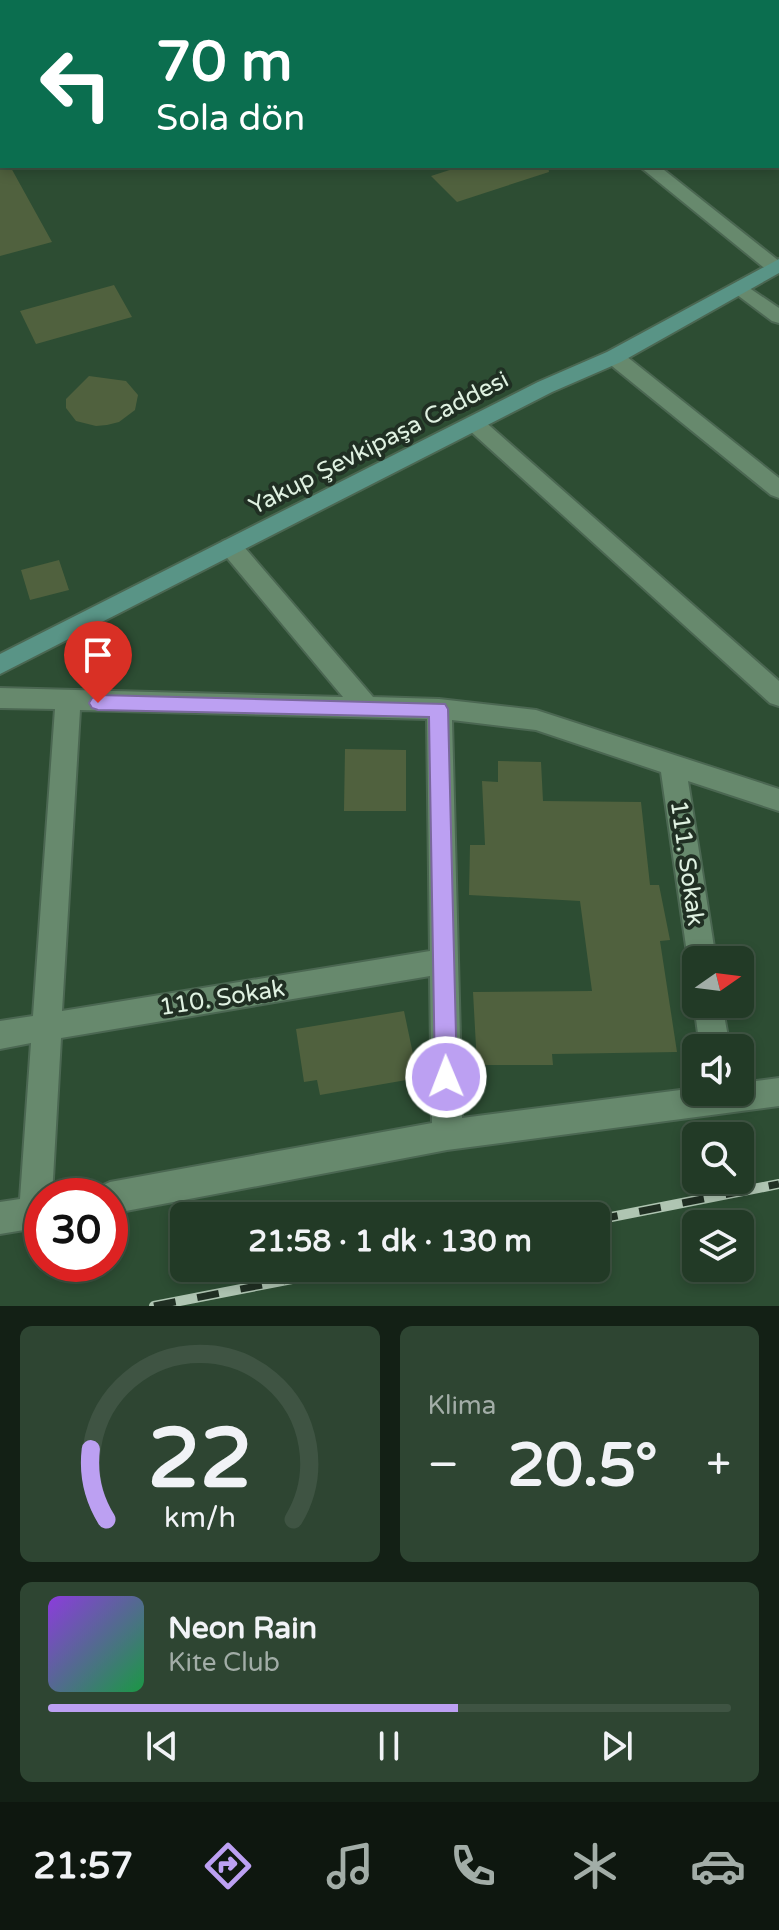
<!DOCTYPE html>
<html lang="tr">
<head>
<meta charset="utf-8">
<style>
  :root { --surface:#223a26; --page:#2e4532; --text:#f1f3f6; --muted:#a2ada7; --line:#3f5443; --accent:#bca0f2 }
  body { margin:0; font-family:"Varela Round",sans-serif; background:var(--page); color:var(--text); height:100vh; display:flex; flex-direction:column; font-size:30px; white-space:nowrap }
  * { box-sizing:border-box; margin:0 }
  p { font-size:26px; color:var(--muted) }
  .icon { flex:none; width:44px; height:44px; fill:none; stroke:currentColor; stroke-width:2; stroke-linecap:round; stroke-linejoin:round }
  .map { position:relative; height:1306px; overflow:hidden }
  .panel { display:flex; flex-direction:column; gap:20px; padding:20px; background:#132015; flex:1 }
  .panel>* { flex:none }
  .guide { position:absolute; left:0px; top:0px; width:780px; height:168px; box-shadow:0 4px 12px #0003,0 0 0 2px var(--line); background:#0b6e4f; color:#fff; overflow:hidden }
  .needle { width:52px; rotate:76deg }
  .controls { position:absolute; left:682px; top:946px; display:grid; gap:16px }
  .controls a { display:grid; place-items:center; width:72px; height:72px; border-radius:12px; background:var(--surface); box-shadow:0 4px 12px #0003,0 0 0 2px var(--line); font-size:40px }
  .speed { position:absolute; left:24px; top:1178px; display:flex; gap:16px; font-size:40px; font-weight:700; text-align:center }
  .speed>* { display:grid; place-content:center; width:104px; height:104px; border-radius:50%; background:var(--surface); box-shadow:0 4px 12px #0003,0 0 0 2px var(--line); line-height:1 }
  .speed .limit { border:12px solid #d22; background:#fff; color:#111 }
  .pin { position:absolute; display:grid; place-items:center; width:68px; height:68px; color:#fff; margin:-82px -34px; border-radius:50% 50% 50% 0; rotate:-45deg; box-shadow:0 0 8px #0007 }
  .pin .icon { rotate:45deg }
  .me { position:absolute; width:88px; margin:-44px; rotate:359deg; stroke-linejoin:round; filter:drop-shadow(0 0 6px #0008) }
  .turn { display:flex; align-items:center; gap:28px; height:168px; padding:0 24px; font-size:36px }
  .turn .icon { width:104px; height:104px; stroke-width:2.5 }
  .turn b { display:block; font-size:56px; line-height:68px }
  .big { font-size:60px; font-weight:800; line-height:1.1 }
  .panel .tile { flex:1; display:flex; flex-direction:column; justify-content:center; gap:12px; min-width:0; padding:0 28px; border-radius:12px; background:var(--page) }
  .panel .dial { align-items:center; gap:0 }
  .dial svg { height:208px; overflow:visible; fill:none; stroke:var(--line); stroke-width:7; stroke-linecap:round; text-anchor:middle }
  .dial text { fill:var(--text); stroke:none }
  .song { display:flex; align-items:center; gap:24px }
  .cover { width:96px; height:96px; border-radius:12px; background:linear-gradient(135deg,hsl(270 70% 55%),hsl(140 70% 35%)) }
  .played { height:8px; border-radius:4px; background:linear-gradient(90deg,var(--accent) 60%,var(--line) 60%) }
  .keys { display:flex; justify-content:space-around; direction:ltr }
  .heat { display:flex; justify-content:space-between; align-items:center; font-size:44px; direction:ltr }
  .panel .tiles { flex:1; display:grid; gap:20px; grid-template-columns:1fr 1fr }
  .tile:last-child { grid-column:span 2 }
  .trip { position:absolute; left:170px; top:1202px; width:440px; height:80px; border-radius:12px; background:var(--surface); box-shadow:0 4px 12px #0003,0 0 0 2px var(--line); font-weight:800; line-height:80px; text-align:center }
  .tab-bar { display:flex; height:128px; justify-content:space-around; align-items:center; background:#0e170f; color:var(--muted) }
  .tab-bar .icon { width:56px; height:56px }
  .tab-bar .selected { color:var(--accent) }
  .tab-bar b { font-size:36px; color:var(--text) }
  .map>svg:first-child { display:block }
  .building { fill:#50613e }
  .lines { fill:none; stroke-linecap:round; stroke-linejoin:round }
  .street-casing { stroke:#4b6752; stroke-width:4 }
  .secondary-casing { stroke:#4b6752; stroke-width:4 }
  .street { fill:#67896d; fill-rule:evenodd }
  .secondary { fill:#599486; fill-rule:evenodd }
  .rail-casing { stroke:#afc5b2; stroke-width:10 }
  .rail { stroke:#202f23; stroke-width:7; stroke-dasharray:22; stroke-linecap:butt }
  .route { fill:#bca0f2; stroke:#7a689d; stroke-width:2 }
  .labels { text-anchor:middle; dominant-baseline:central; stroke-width:8; stroke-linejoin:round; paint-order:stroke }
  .street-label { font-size:24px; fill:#dff1e1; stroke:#202f23 }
</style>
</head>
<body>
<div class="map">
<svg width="779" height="1306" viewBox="0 0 779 1306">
  <rect width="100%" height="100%" fill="#2d4d33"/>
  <g class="building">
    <polygon points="0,147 2,166 10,166 52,242 0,256"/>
    <polygon points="462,166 548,166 549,172 457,202 431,176"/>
    <polygon points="114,285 132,317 36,344 20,311"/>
    <polygon points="89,376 126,381 138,395 135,410 119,422 107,425 96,426 76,421 66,408 66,399"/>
    <polygon points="59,560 69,590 30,600 21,570"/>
    <polygon points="345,749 406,750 406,811 344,811"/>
    <polygon points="498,761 541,762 543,801 641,802 650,885 659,885 670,940 660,941 677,1052 552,1054 553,1065 477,1065 473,992 592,991 580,901 469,895 470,845 485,845 482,781 498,782"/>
    <polygon points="404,1011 418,1078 320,1095 317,1080 304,1082 296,1029"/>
  </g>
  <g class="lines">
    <defs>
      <g id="street">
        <polygon points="430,0 446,0 448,2 432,2"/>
        <polygon points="639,166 659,166 779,261 779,272 768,271"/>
        <polygon points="739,281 779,308 779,323 772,321 732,291 729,287"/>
        <polygon points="614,351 621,352 779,478 779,498 771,495 607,362 604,357"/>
        <polygon points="475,417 482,419 779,681 779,706 770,703 468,429 465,424 468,419"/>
        <path d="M231 539 239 541 373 697 439 699 536 710 779 789V811L688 781 716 960H696V971L688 960 661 772 536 730 452 720 462 1118 696 1088V1092H740V1083L779 1078V1106L447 1150 110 1214V1196H95L99 1187 110 1182 432 1123 430 976 61 1038 52 1196H42V1227L0 1234V1202L20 1199 31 1043 0 1049V1021L33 1016 55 709 0 708V688L343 697 223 553 220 547 223 541ZM80 710 427 719 430 951 62 1011Z"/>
        <polygon points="696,999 696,1004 722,1004 730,1048 700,1048 694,1004"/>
      </g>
      <polygon id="secondary" points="779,259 779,273 621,362 552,392 0,674 0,654 538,382 607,352"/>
    </defs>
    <use href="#street" class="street-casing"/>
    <use href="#secondary" class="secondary-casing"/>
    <use href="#street" class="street"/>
    <use href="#secondary" class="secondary"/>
    <defs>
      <g id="rail">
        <polyline points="596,1220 779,1184"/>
        <polyline points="154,1306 349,1268"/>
      </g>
    </defs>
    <use href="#rail" class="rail-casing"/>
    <use href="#rail" class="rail"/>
  </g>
  <polygon class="route" points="98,695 445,704 448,709 457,1077 454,1085 446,1088 438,1085 435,1077 429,717 98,710 92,708 89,703 92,698"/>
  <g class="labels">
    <g class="street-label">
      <text transform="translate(379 443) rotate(-27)">Yakup Şevkipaşa Caddesi</text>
      <text transform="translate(687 863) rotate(82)">111. Sokak</text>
      <text transform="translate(222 998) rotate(-9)">110. Sokak</text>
    </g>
  </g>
</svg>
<div class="controls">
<a><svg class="needle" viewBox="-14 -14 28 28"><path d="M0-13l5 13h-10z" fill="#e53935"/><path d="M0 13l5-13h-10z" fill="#a2ada7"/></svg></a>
<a><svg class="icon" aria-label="sound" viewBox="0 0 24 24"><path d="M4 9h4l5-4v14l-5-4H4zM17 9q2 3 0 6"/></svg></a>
<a><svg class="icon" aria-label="search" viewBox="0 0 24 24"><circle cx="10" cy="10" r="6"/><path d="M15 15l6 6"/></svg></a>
<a><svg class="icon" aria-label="layers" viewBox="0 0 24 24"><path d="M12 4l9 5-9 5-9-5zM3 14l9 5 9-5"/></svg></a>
</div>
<div class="speed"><div class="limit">30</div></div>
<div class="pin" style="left:98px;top:703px;background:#d93025"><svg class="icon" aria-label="arrive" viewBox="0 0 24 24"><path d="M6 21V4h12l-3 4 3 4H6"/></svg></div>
<svg class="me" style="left:446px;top:1077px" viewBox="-20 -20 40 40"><circle r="17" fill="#bca0f2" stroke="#fff" stroke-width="3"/><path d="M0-11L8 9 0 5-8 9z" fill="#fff"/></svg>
<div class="trip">21:58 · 1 dk · 130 m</div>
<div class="guide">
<div class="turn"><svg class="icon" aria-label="left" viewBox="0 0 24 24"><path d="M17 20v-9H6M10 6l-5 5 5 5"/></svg><div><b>70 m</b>Sola dön</div></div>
</div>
</div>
<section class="panel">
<div class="tiles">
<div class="tile dial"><svg viewBox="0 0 100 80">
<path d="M14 69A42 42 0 1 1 86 69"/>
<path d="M14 69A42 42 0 0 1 8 42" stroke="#bca0f2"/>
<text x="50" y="56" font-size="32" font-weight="700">22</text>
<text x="50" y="72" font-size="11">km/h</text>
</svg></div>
<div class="tile"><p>Klima</p>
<div class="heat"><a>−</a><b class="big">20.5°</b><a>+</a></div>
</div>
<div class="tile">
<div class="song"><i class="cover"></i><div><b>Neon Rain</b><p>Kite Club</p></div></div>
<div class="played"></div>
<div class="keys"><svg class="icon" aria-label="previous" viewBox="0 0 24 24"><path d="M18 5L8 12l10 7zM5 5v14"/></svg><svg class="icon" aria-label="pause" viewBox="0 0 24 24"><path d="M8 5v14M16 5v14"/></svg><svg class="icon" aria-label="next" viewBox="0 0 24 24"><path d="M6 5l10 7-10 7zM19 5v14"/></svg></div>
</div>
</div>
</section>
<nav class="tab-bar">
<b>21:57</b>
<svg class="icon selected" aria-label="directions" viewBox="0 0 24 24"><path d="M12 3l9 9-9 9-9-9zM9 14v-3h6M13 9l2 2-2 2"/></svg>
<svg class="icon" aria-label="music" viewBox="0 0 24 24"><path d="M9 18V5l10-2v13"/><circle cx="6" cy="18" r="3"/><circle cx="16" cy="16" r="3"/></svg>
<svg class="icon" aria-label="phone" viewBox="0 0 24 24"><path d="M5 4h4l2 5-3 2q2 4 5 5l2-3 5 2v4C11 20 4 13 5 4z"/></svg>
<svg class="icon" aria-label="climate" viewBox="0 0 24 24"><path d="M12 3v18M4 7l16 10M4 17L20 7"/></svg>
<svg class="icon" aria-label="car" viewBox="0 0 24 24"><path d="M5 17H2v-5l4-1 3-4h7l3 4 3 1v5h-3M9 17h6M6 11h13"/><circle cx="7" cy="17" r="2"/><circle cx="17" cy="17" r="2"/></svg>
</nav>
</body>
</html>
